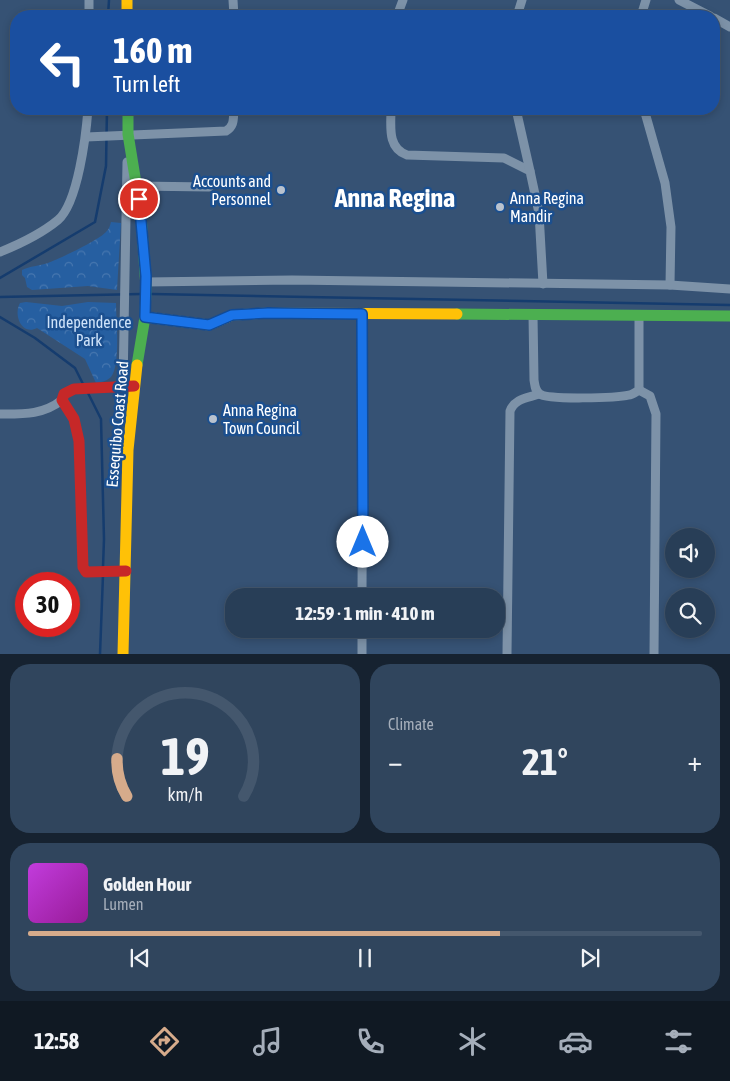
<!DOCTYPE html>
<html lang="en">
<head>
<meta charset="utf-8">
<style>
  :root { --surface:#283e57; --page:#30455d; --text:#f1f3f6; --muted:#a5aeba; --line:#44576d; --accent:#d6ab8b }
  body { margin:0; font-family:"Asap Condensed",sans-serif; background:var(--page); color:var(--text); height:100vh; display:flex; flex-direction:column; font-size:19px; white-space:nowrap }
  * { box-sizing:border-box; margin:0 }
  p { font-size:16px; color:var(--muted) }
  .icon { flex:none; width:28px; height:28px; fill:none; stroke:currentColor; stroke-width:2; stroke-linecap:round; stroke-linejoin:round }
  .map { position:relative; height:654px; overflow:hidden }
  .side { display:flex; flex-direction:column; gap:10px; padding:10px; background:#162230; flex:1 }
  .side>* { flex:none }
  .guide { position:absolute; left:10px; top:10px; width:710px; height:105px; border-radius:20px; box-shadow:0 2px 8px #0003,0 0 0 1px var(--line); background:#1a4fa0; color:#fff; overflow:hidden }
  .buttons { position:absolute; left:665px; top:528px; display:grid; gap:10px }
  .buttons a { display:grid; place-items:center; width:50px; height:50px; border-radius:50%; background:var(--surface); box-shadow:0 2px 8px #0003,0 0 0 1px var(--line); font-size:25px }
  .speed { position:absolute; left:15px; top:572px; display:flex; gap:10px; font-size:25px; font-weight:700; text-align:center }
  .speed>* { display:grid; place-content:center; width:65px; height:65px; border-radius:50%; background:var(--surface); box-shadow:0 2px 8px #0003,0 0 0 1px var(--line); line-height:1 }
  .speed .limit { border:8px solid #d22; background:#fff; color:#111 }
  .pin { position:absolute; display:grid; place-items:center; width:42px; height:42px; color:#fff; margin:-21px; border:2px solid #fff; border-radius:50%; box-shadow:0 1px 5px #0007 }
  .me { position:absolute; width:55px; margin:-28px; rotate:0deg; stroke-linejoin:round; filter:drop-shadow(0 0 4px #0008) }
  .turn { display:flex; align-items:center; gap:18px; height:105px; padding:0 20px; font-size:22px }
  .turn .icon { width:65px; height:65px; stroke-width:2.5 }
  .turn b { display:block; font-size:35px; line-height:42px }
  .big { font-size:38px; font-weight:700; line-height:1.1 }
  .side .tile { flex:1; display:flex; flex-direction:column; justify-content:center; gap:8px; min-width:0; padding:0 18px; border-radius:20px; background:var(--page) }
  .side .dial { align-items:center; gap:0 }
  .dial svg { height:130px; overflow:visible; fill:none; stroke:var(--line); stroke-width:7; stroke-linecap:round; text-anchor:middle }
  .dial text { fill:var(--text); stroke:none }
  .song { display:flex; align-items:center; gap:15px }
  .cover { width:60px; height:60px; border-radius:8px; background:linear-gradient(135deg,hsl(290 70% 55%),hsl(300 70% 35%)) }
  .played { height:5px; border-radius:2px; background:linear-gradient(90deg,var(--accent) 70%,var(--line) 70%) }
  .keys { display:flex; justify-content:space-around; direction:ltr }
  .heat { display:flex; justify-content:space-between; align-items:center; font-size:28px; direction:ltr }
  .side .tiles { flex:1; display:grid; gap:10px; grid-template-columns:1fr 1fr }
  .tile:last-child { grid-column:span 2 }
  .trip { position:absolute; left:225px; top:588px; width:280px; height:50px; border-radius:20px; background:var(--surface); box-shadow:0 2px 8px #0003,0 0 0 1px var(--line); font-weight:700; line-height:50px; text-align:center }
  .menu { display:flex; height:80px; justify-content:space-around; align-items:center; background:#101923; color:var(--muted) }
  .menu .icon { width:35px; height:35px }
  .menu .selected { color:var(--accent) }
  .menu b { font-size:22px; color:var(--text) }
  .map>svg:first-child { display:block }
  .park { fill:url(#park-crowns) }
  .lines { fill:none; stroke-linecap:round; stroke-linejoin:round }
  .stream { stroke:#153c6e; stroke-width:2.5 }
  .street { stroke:#7d92a8; stroke-width:9 }
  .fast { stroke:#4caf50; stroke-width:11 }
  .slow { stroke:#ffc107; stroke-width:11 }
  .jam { stroke:#c62828; stroke-width:11 }
  .route-casing { stroke:#114b97; stroke-width:12 }
  .route { stroke:#1a73e8; stroke-width:9 }
  .poi-dot { fill:#b9c2ce; stroke:#1b4f8f; stroke-width:2 }
  .labels { text-anchor:middle; dominant-baseline:central; stroke-width:5; stroke-linejoin:round; paint-order:stroke }
  .poi-label { font-size:16px; fill:#fff; stroke:#1b4f8f; text-anchor:start }
  .park-label { font-size:16px; fill:#cfe3fa; stroke:#1b4f8f }
  .street-label { font-size:16px; fill:#fff; stroke:#1b4f8f }
  .town-label { font-size:26px; font-weight:bold; fill:#fff; stroke:#1b4f8f }
</style>
</head>
<body>
<div class="map">
<svg width="730" height="654" viewBox="0 0 730 654">
  <defs>
    <pattern id="park-crowns" width="20" height="18" patternUnits="userSpaceOnUse" patternTransform="scale(1.25)"><rect width="20" height="18" fill="#265fa1"/><path d="M2 6a3 3 0 1 1 6 0M12 15a3 3 0 1 1 6 0" fill="none" stroke="#4777af"/></pattern>
  </defs>
  <rect width="100%" height="100%" fill="#365274"/>
  <g class="park">
    <path d="M111 222 121 223 117 290 88 286 32 290 27 287 25 278 22 275V270C30 266 39 266 48 263 59 259 99 240 106 232 109 229 110 226 111 222Z"/>
    <path d="M26 302 62 306 88 302 116 303C116 319 121 365 111 377 107 381 101 382 96 383L85 359 37 328C22 336 13 315 20 303Z"/>
  </g>
  <g class="lines">
    <g class="stream">
      <polyline points="108,16 109,0"/>
      <polyline points="0,278 95,222 106,166 107,109"/>
      <polyline points="152,294 730,305"/>
      <polyline points="0,297 141,294"/>
      <polyline points="0,317 35,338 75,368 83,384"/>
      <polyline points="88,393 101,419 104,539 103,567"/>
      <polyline points="100,654 103,575"/>
    </g>
    <g class="street">
      <polyline points="89,0 89,16"/>
      <polyline points="233,0 234,16"/>
      <polyline points="679,0 710,16"/>
      <polyline points="397,16 403,0"/>
      <polyline points="517,16 522,0"/>
      <polyline points="641,16 646,0"/>
      <polyline points="714,18 730,27"/>
      <path d="M391 109C391 126 387 148 407 155L504 158 530 171 539 213 543 284"/>
      <polyline points="516,109 530,171"/>
      <polyline points="644,109 665,183 671,227 670,285"/>
      <path d="M86 137 226 131C235 126 233 118 234 109"/>
      <polyline points="137,186 209,187"/>
      <path d="M0 252C20 244 41 234 58 220 78 203 86 135 88 109"/>
      <polyline points="146,282 292,280 670,285 730,289"/>
      <path d="M533 315 534 380C535 386 535 391 540 394 547 400 617 398 629 395 632 395 636 392 639 390V316"/>
      <polyline points="123,386 127,162"/>
      <polyline points="639,390 650,396 656,414 654,654"/>
      <path d="M0 414C23 414 43 415 62 400"/>
      <polyline points="362,596 363,314"/>
      <polyline points="362,654 362,629"/>
      <path d="M507 654 510 411C515 398 528 398 539 394"/>
    </g>
    <g class="fast">
      <polyline points="128,109 128,134 141,214 146,288 145,317 137,365"/>
      <polyline points="457,314 730,316"/>
    </g>
    <g class="slow">
      <polyline points="127,0 127,16"/>
      <polyline points="145,317 209,325 233,315 268,313 457,314"/>
      <polyline points="123,654 128,450 137,365"/>
    </g>
    <polyline class="jam" points="126,571 86,572 83,567 79,441 74,419 62,400 64,394 74,389 134,386"/>
  </g>
  <g class="lines">
    <defs>
      <polyline id="route" points="139,199 146,276 145,317 209,325 232,315 268,313 362,314 363,542"/>
    </defs>
    <use href="#route" class="route-casing"/>
    <use href="#route" class="route"/>
  </g>
  <g class="poi-dot">
    <circle cx="281" cy="190" r="5"/>
    <circle cx="500" cy="207" r="5"/>
    <circle cx="213" cy="419" r="5"/>
  </g>
  <g class="labels">
    <g class="poi-label">
      <text x="271" y="181" text-anchor="end">Accounts and<tspan x="271" dy="18">Personnel</tspan></text>
      <text x="510" y="198">Anna Regina<tspan x="510" dy="18">Mandir</tspan></text>
      <text x="223" y="410">Anna Regina<tspan x="223" dy="18">Town Council</tspan></text>
    </g>
    <g class="park-label">
      <text x="89" y="322">Independence<tspan x="89" dy="18">Park</tspan></text>
    </g>
    <g class="street-label">
      <text transform="translate(117 424) rotate(-85)">Essequibo Coast Road</text>
    </g>
    <g class="town-label">
      <text x="395" y="198">Anna Regina</text>
    </g>
  </g>
</svg>
<div class="buttons">
<a><svg class="icon" aria-label="sound" viewBox="0 0 24 24"><path d="M4 9h4l5-4v14l-5-4H4zM17 9q2 3 0 6"/></svg></a>
<a><svg class="icon" aria-label="search" viewBox="0 0 24 24"><circle cx="10" cy="10" r="6"/><path d="M15 15l6 6"/></svg></a>
</div>
<div class="speed"><div class="limit">30</div></div>
<div class="pin" style="left:139px;top:199px;background:#d93025"><svg class="icon" aria-label="arrive" viewBox="0 0 24 24"><path d="M6 21V4h12l-3 4 3 4H6"/></svg></div>
<svg class="me" style="left:363px;top:542px" viewBox="-20 -20 40 40"><circle r="19" fill="#fff"/><path d="M0-13L10 11 0 6-10 11z" fill="#1a73e8"/></svg>
<div class="trip">12:59 · 1 min · 410 m</div>
<div class="guide">
<div class="turn"><svg class="icon" aria-label="left" viewBox="0 0 24 24"><path d="M17 20v-9H6M10 6l-5 5 5 5"/></svg><div><b>160 m</b>Turn left</div></div>
</div>
</div>
<section class="side">
<div class="tiles">
<div class="tile dial"><svg viewBox="0 0 100 80">
<path d="M14 69A42 42 0 1 1 86 69"/>
<path d="M14 69A42 42 0 0 1 8 46" stroke="#d6ab8b"/>
<text x="50" y="56" font-size="32" font-weight="700">19</text>
<text x="50" y="72" font-size="11">km/h</text>
</svg></div>
<div class="tile"><p>Climate</p>
<div class="heat"><a>−</a><b class="big">21°</b><a>+</a></div>
</div>
<div class="tile">
<div class="song"><i class="cover"></i><div><b>Golden Hour</b><p>Lumen</p></div></div>
<div class="played"></div>
<div class="keys"><svg class="icon" aria-label="previous" viewBox="0 0 24 24"><path d="M18 5L8 12l10 7zM5 5v14"/></svg><svg class="icon" aria-label="pause" viewBox="0 0 24 24"><path d="M8 5v14M16 5v14"/></svg><svg class="icon" aria-label="next" viewBox="0 0 24 24"><path d="M6 5l10 7-10 7zM19 5v14"/></svg></div>
</div>
</div>
</section>
<nav class="menu">
<b>12:58</b>
<svg class="icon selected" aria-label="directions" viewBox="0 0 24 24"><path d="M12 3l9 9-9 9-9-9zM9 14v-3h6M13 9l2 2-2 2"/></svg>
<svg class="icon" aria-label="music" viewBox="0 0 24 24"><path d="M9 18V5l10-2v13"/><circle cx="6" cy="18" r="3"/><circle cx="16" cy="16" r="3"/></svg>
<svg class="icon" aria-label="phone" viewBox="0 0 24 24"><path d="M5 4h4l2 5-3 2q2 4 5 5l2-3 5 2v4C11 20 4 13 5 4z"/></svg>
<svg class="icon" aria-label="climate" viewBox="0 0 24 24"><path d="M12 3v18M4 7l16 10M4 17L20 7"/></svg>
<svg class="icon" aria-label="car" viewBox="0 0 24 24"><path d="M5 17H2v-5l4-1 3-4h7l3 4 3 1v5h-3M9 17h6M6 11h13"/><circle cx="7" cy="17" r="2"/><circle cx="17" cy="17" r="2"/></svg>
<svg class="icon" aria-label="filters" viewBox="0 0 24 24"><path d="M4 7h16M4 17h16"/><circle cx="9" cy="7" r="2"/><circle cx="15" cy="17" r="2"/></svg>
</nav>
</body>
</html>
